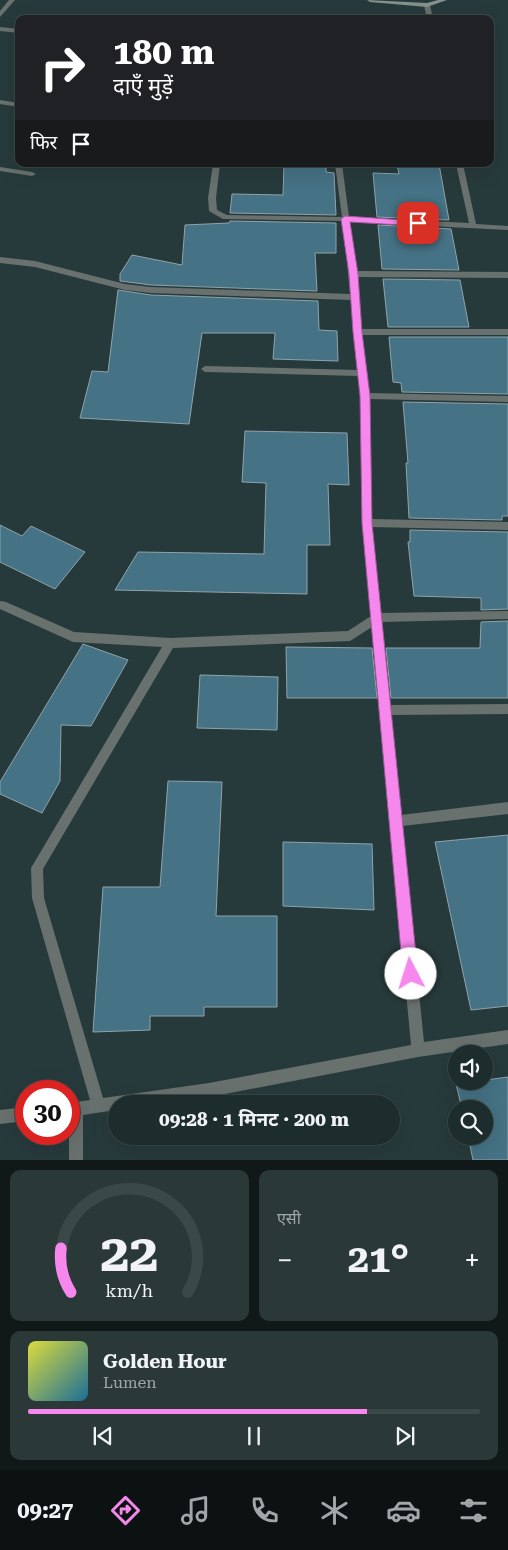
<!DOCTYPE html>
<html lang="hi">
<head>
<meta charset="utf-8">
<style>
  :root { --surface:#1d2c2c; --page:#2a3838; --text:#f1f3f6; --muted:#a0a7a9; --line:#3b4848; --accent:#f688ed }
  body { margin:0; font-family:"Roboto Serif","Noto Sans Devanagari",serif; background:var(--page); color:var(--text); height:100vh; display:flex; flex-direction:column; font-size:19px; white-space:nowrap }
  * { box-sizing:border-box; margin:0 }
  p { font-size:16px; color:var(--muted) }
  .icon { flex:none; width:28px; height:28px; fill:none; stroke:currentColor; stroke-width:2; stroke-linecap:round; stroke-linejoin:round }
  .map { position:relative; height:1160px; overflow:hidden }
  .details { display:flex; flex-direction:column; gap:10px; padding:10px; background:#101818; flex:1 }
  .details>* { flex:none }
  .top-card { position:absolute; left:15px; top:15px; width:479px; height:152px; border-radius:10px; box-shadow:0 5px 20px #0002,0 0 0 1px var(--line); background:#202124; color:#fff; overflow:hidden }
  .tools { position:absolute; left:448px; top:1045px; display:grid; gap:10px }
  .tools a { display:grid; place-items:center; width:45px; height:45px; border-radius:50%; background:var(--surface); box-shadow:0 5px 20px #0002,0 0 0 1px var(--line); font-size:25px }
  .speed { position:absolute; left:15px; top:1080px; display:flex; gap:10px; font-size:25px; font-weight:700; text-align:center }
  .speed>* { display:grid; place-content:center; width:65px; height:65px; border-radius:50%; background:var(--surface); box-shadow:0 5px 20px #0002,0 0 0 1px var(--line); line-height:1 }
  .speed .limit { border:8px solid #d22; background:#fff; color:#111 }
  .pin { position:absolute; display:grid; place-items:center; width:42px; height:42px; color:#fff; margin:-21px; border-radius:10px; box-shadow:0 2px 8px #0006 }
  .me { position:absolute; width:55px; margin:-28px; rotate:355deg; stroke-linejoin:round; filter:drop-shadow(0 0 4px #0008) }
  .turn { display:flex; align-items:center; gap:18px; height:105px; padding:0 15px; font-size:22px }
  .turn .icon { width:65px; height:65px; stroke-width:2.5 }
  .turn b { display:block; font-size:35px; line-height:42px }
  .then { display:flex; align-items:center; height:48px; padding:0 15px; background:#0003; gap:10px; font-size:19px }
  .big { font-size:38px; font-weight:700; line-height:1.1 }
  .details .widget { flex:1; display:flex; flex-direction:column; justify-content:center; gap:8px; min-width:0; padding:0 18px; border-radius:10px; background:var(--page) }
  .details .dial { align-items:center; gap:0 }
  .dial svg { height:130px; overflow:visible; fill:none; stroke:var(--line); stroke-width:7; stroke-linecap:round; text-anchor:middle }
  .dial text { fill:var(--text); stroke:none }
  .song { display:flex; align-items:center; gap:15px }
  .cover { width:60px; height:60px; border-radius:8px; background:linear-gradient(135deg,hsl(60 70% 55%),hsl(200 70% 35%)) }
  .played { height:5px; border-radius:2px; background:linear-gradient(90deg,var(--accent) 75%,var(--line) 75%) }
  .keys { display:flex; justify-content:space-around; direction:ltr }
  .heat { display:flex; justify-content:space-between; align-items:center; font-size:28px; direction:ltr }
  .details .tiles { flex:1; display:grid; gap:10px; grid-template-columns:1fr 1fr }
  .widget:last-child { grid-column:span 2 }
  .trip { position:absolute; left:108px; top:1095px; width:292px; height:50px; border-radius:25px; background:var(--surface); box-shadow:0 5px 20px #0002,0 0 0 1px var(--line); font-weight:700; line-height:50px; text-align:center }
  .dock { display:flex; height:80px; justify-content:space-around; align-items:center; background:#0c1212; color:var(--muted) }
  .dock .icon { width:35px; height:35px }
  .dock .active { color:var(--accent) }
  .dock b { font-size:22px; color:var(--text) }
  .map>svg:first-child { display:block }
  .building { fill:#457284; stroke:#90a3ab }
  .lines { fill:none; stroke-linecap:round; stroke-linejoin:round }
  .street { fill:#69716e; fill-rule:evenodd }
  .secondary { fill:#84918d; fill-rule:evenodd }
  .route { fill:#f688ed; stroke:#a0589a }
</style>
</head>
<body>
<div class="map">
<svg width="508" height="1160" viewBox="0 0 508 1160">
  <rect width="100%" height="100%" fill="#273a3b"/>
  <g class="building">
    <polygon points="284,164 326,164 326,172 334,173 336,215 230,213 232,194 283,195"/>
    <polygon points="397,164 439,164 449,220 377,217 373,173 399,174"/>
    <polygon points="230,221 336,223 336,253 315,253 317,291 151,285 120,281 120,274 132,255 182,265 185,225 229,223"/>
    <polygon points="378,225 451,229 459,270 382,269"/>
    <polygon points="383,279 460,280 469,327 388,327"/>
    <polygon points="118,290 151,295 318,301 319,330 337,331 338,361 273,359 275,333 202,333 189,424 80,418 92,371 108,372"/>
    <polygon points="389,337 508,337 508,394 402,392 401,383 393,382"/>
    <polygon points="403,402 508,404 508,516 502,516 502,520 409,518 406,463 408,463"/>
    <polygon points="245,431 347,433 349,485 328,484 330,545 307,545 307,594 115,590 138,552 264,554 266,483 242,482"/>
    <polygon points="0,525 22,536 31,526 85,552 55,589 0,562"/>
    <polygon points="410,530 508,532 508,609 481,610 481,598 414,596 408,542 410,542"/>
    <polygon points="508,621 508,698 391,698 386,648 480,648 481,622"/>
    <polygon points="83,644 128,660 91,726 61,725 60,781 42,813 0,794 0,782"/>
    <polygon points="286,647 372,648 377,698 287,698"/>
    <polygon points="200,675 278,677 277,730 197,728"/>
    <polygon points="168,781 222,782 216,916 277,916 277,1007 204,1007 204,1016 150,1016 150,1030 93,1032 103,887 160,887"/>
    <polygon points="508,835 508,1006 471,1010 435,842"/>
    <polygon points="283,842 372,844 374,910 283,906"/>
    <polygon points="508,1077 508,1160 473,1160 468,1136 484,1136 484,1109 462,1109 456,1084"/>
  </g>
  <g class="lines">
    <g class="street">
      <polygon points="9,0 15,0 0,17 0,11"/>
      <polygon points="427,3 430,5 433,19 427,19 424,5"/>
      <polygon points="0,27 19,29 19,33 0,31"/>
      <polygon points="0,100 19,103 19,107 0,104"/>
      <path d="M213 164H220L216 198 217 210 227 215 342 217 335 164H342L349 217 469 223 456 164H463L476 224 508 226V230L350 222 357 271 508 272V278L357 277 361 329H508V335H361L369 393 508 396V402L369 399 372 519 508 522V530L372 527 381 613 508 611V619L382 622 390 705 508 704V714L391 715 401 815 508 802V814L402 826 424 1042 508 1030V1044L418 1057 209 1097 161 1104H116V1110L83 1115V1160H69V1103L90 1100 32 898 31 868 162 647 73 642 0 609V601L6 602 74 632 170 638 348 631 371 616 362 523 361 396 358 376 205 372 201 369 205 366 357 370 351 300 151 293 125 290 35 267 0 263V257L35 261 125 284 151 287 350 294 343 221 223 219 209 211 208 198ZM372 627 411 1045 209 1083 103 1098 44 898 43 869 173 648 350 641Z"/>
      <polygon points="0,167 32,172 36,174 32,176 0,171"/>
      <polygon points="26,1107 26,1121 0,1124 0,1110"/>
    </g>
    <polygon class="secondary" points="367,0 427,3 438,0 447,0 427,7 370,2"/>
  </g>
  <polygon class="route" points="345,216 418,221 422,223 418,226 350,222 358,274 362,332 370,396 372,523 418,974 416,979 411,981 405,979 403,974 362,523 360,396 353,332 349,274 341,219"/>
</svg>
<div class="tools">
<a><svg class="icon" aria-label="sound" viewBox="0 0 24 24"><path d="M4 9h4l5-4v14l-5-4H4zM17 9q2 3 0 6"/></svg></a>
<a><svg class="icon" aria-label="search" viewBox="0 0 24 24"><circle cx="10" cy="10" r="6"/><path d="M15 15l6 6"/></svg></a>
</div>
<div class="speed"><div class="limit">30</div></div>
<div class="pin" style="left:418px;top:223px;background:#d93025"><svg class="icon" aria-label="arrive" viewBox="0 0 24 24"><path d="M6 21V4h12l-3 4 3 4H6"/></svg></div>
<svg class="me" style="left:411px;top:974px" viewBox="-20 -20 40 40"><circle r="19" fill="#fff"/><path d="M0-13L10 11 0 6-10 11z" fill="#f688ed"/></svg>
<div class="trip">09:28 · 1 मिनट · 200 m</div>
<div class="top-card">
<div class="turn"><svg class="icon" aria-label="right" viewBox="0 0 24 24"><path d="M7 20v-9h11M14 6l5 5-5 5"/></svg><div><b>180 m</b>दाएँ मुड़ें</div></div>
<div class="then">फिर<svg class="icon" aria-label="arrive" viewBox="0 0 24 24"><path d="M6 21V4h12l-3 4 3 4H6"/></svg></div>
</div>
</div>
<section class="details">
<div class="tiles">
<div class="widget dial"><svg viewBox="0 0 100 80">
<path d="M14 69A42 42 0 1 1 86 69"/>
<path d="M14 69A42 42 0 0 1 8 42" stroke="#f688ed"/>
<text x="50" y="56" font-size="32" font-weight="700">22</text>
<text x="50" y="72" font-size="11">km/h</text>
</svg></div>
<div class="widget"><p>एसी</p>
<div class="heat"><a>−</a><b class="big">21°</b><a>+</a></div>
</div>
<div class="widget">
<div class="song"><i class="cover"></i><div><b>Golden Hour</b><p>Lumen</p></div></div>
<div class="played"></div>
<div class="keys"><svg class="icon" aria-label="previous" viewBox="0 0 24 24"><path d="M18 5L8 12l10 7zM5 5v14"/></svg><svg class="icon" aria-label="pause" viewBox="0 0 24 24"><path d="M8 5v14M16 5v14"/></svg><svg class="icon" aria-label="next" viewBox="0 0 24 24"><path d="M6 5l10 7-10 7zM19 5v14"/></svg></div>
</div>
</div>
</section>
<nav class="dock">
<b>09:27</b>
<svg class="icon active" aria-label="directions" viewBox="0 0 24 24"><path d="M12 3l9 9-9 9-9-9zM9 14v-3h6M13 9l2 2-2 2"/></svg>
<svg class="icon" aria-label="music" viewBox="0 0 24 24"><path d="M9 18V5l10-2v13"/><circle cx="6" cy="18" r="3"/><circle cx="16" cy="16" r="3"/></svg>
<svg class="icon" aria-label="phone" viewBox="0 0 24 24"><path d="M5 4h4l2 5-3 2q2 4 5 5l2-3 5 2v4C11 20 4 13 5 4z"/></svg>
<svg class="icon" aria-label="climate" viewBox="0 0 24 24"><path d="M12 3v18M4 7l16 10M4 17L20 7"/></svg>
<svg class="icon" aria-label="car" viewBox="0 0 24 24"><path d="M5 17H2v-5l4-1 3-4h7l3 4 3 1v5h-3M9 17h6M6 11h13"/><circle cx="7" cy="17" r="2"/><circle cx="17" cy="17" r="2"/></svg>
<svg class="icon" aria-label="filters" viewBox="0 0 24 24"><path d="M4 7h16M4 17h16"/><circle cx="9" cy="7" r="2"/><circle cx="15" cy="17" r="2"/></svg>
</nav>
</body>
</html>
